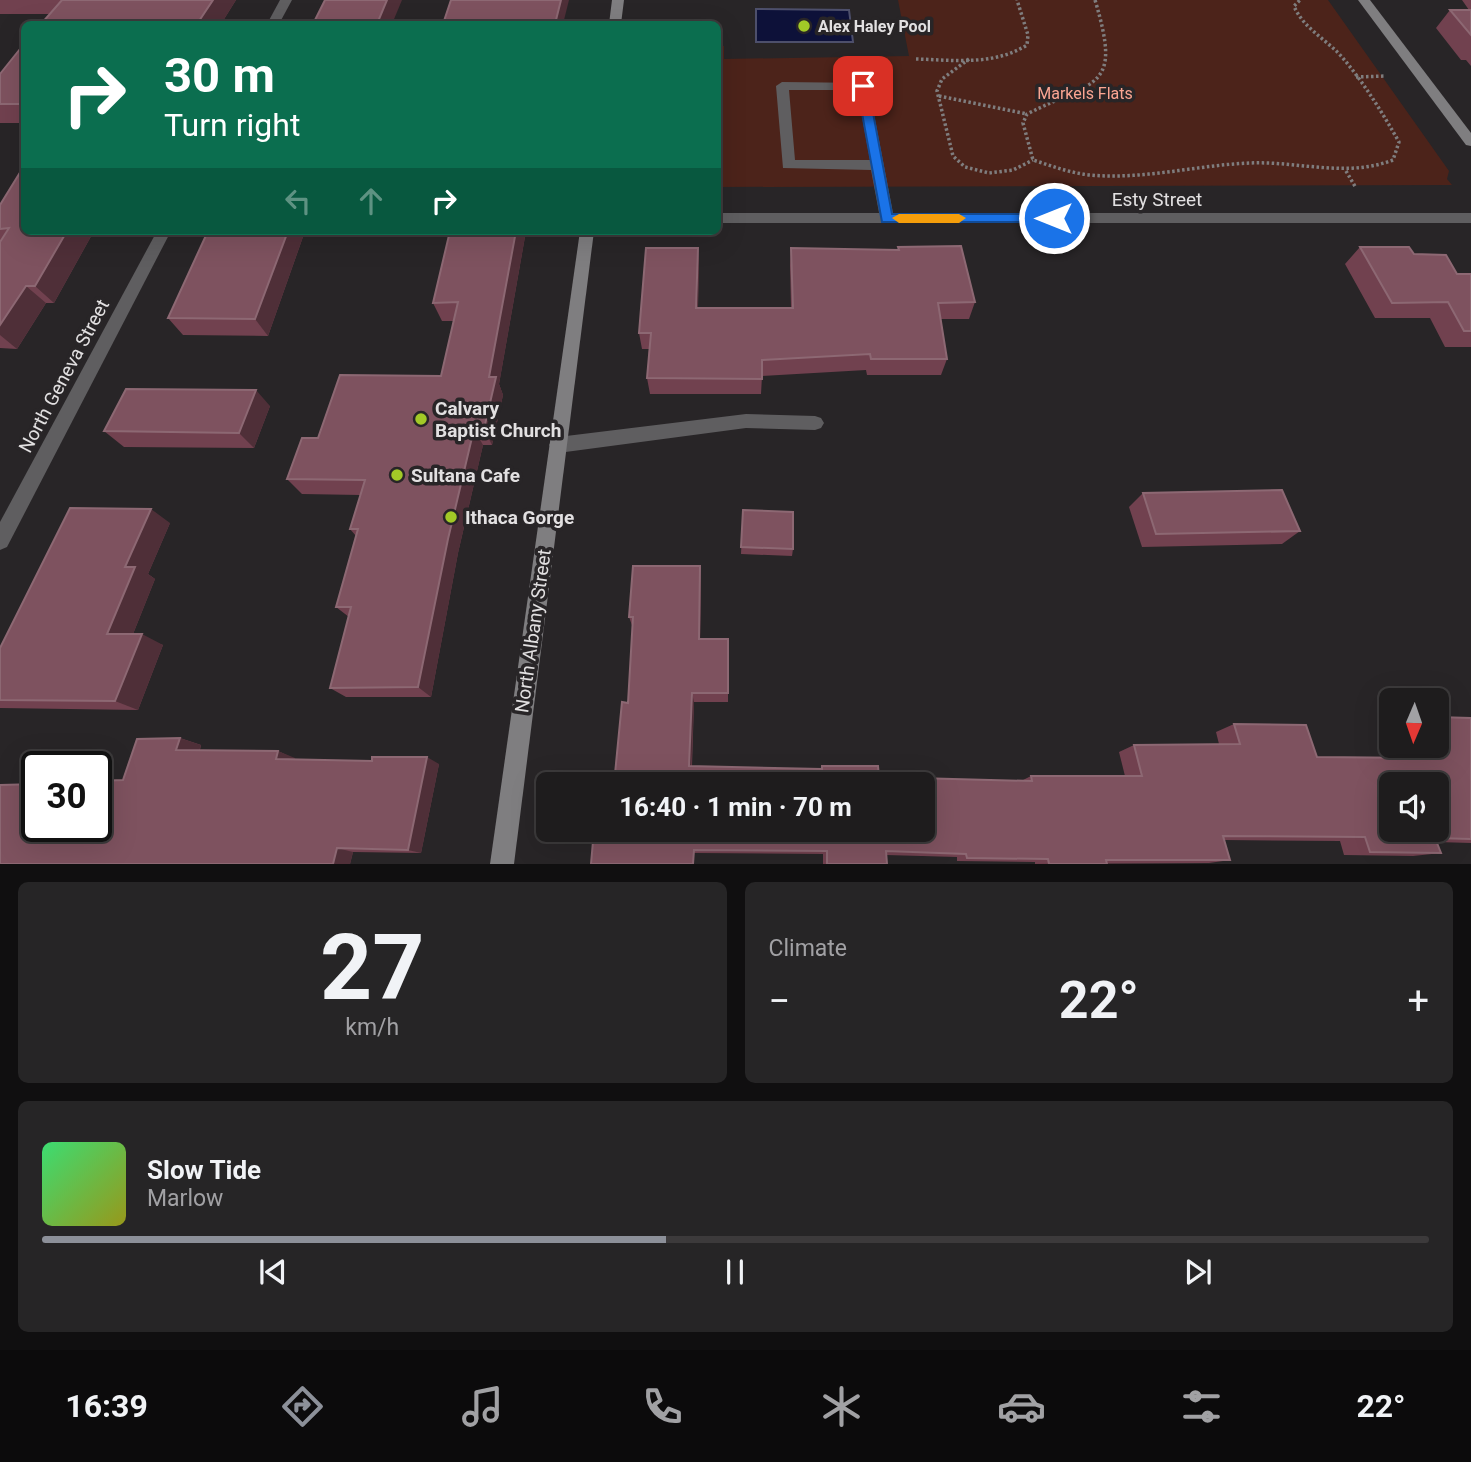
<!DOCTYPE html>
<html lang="en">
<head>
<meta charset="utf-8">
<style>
  :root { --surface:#1e1c1d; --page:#262526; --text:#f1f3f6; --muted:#a1a1a4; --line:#3c3a3b; --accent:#8c9099 }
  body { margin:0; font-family:Roboto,sans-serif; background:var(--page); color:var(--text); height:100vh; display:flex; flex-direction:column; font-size:26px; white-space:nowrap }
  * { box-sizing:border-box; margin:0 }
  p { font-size:23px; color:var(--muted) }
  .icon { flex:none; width:38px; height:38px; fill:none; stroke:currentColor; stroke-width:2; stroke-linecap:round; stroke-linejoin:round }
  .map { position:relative; height:864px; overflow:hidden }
  .panel { display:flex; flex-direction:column; gap:18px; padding:18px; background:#100f10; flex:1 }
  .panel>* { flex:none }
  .hud { position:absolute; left:21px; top:21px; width:700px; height:214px; border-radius:10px; box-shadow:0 7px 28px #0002,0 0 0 2px var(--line); background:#0b6e4f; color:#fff; overflow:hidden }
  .needle { width:46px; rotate:182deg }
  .buttons { position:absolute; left:1379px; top:688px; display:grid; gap:14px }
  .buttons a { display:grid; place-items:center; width:70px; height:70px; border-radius:10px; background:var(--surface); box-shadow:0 7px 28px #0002,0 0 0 2px var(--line); font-size:35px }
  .speed { position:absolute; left:21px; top:751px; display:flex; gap:14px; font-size:35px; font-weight:700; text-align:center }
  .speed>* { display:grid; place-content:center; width:91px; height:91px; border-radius:50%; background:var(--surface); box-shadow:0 7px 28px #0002,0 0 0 2px var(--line); line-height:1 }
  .speed .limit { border:4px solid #111; border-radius:10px; background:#fff; color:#111 }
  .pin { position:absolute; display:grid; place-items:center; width:60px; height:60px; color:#fff; margin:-30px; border-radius:14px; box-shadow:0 4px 10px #0006 }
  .me { position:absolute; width:77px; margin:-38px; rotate:270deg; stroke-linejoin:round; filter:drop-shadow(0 0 5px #0008) }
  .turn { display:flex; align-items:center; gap:24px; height:147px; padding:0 28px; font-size:32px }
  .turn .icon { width:91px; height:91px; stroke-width:2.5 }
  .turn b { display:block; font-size:49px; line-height:60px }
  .lanes { display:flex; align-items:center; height:66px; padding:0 28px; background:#0003; justify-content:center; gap:35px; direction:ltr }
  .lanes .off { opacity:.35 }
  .big { font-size:52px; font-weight:700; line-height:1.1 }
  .panel .card { flex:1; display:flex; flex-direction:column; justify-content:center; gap:10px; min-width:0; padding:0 24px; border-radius:10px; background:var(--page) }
  .panel .dial { align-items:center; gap:0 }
  .dial b { font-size:91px; line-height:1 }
  .song { display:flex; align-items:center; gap:21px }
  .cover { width:84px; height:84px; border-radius:10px; background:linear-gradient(135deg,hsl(140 70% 55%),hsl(60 70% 35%)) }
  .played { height:7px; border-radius:4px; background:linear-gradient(90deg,var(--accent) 45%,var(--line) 45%) }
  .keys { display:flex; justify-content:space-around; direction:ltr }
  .heat { display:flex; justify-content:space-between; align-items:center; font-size:38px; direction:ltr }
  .panel .tiles { flex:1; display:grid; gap:18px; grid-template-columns:1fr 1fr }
  .card:last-child { grid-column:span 2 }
  .trip { position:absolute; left:536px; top:772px; width:399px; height:70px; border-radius:10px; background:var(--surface); box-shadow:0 7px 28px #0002,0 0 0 2px var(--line); font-weight:700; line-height:70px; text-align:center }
  .tab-bar { display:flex; height:112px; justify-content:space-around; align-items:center; background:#0c0b0c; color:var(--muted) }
  .tab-bar .icon { width:49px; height:49px }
  .tab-bar .current { color:var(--accent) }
  .tab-bar b { font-size:32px; color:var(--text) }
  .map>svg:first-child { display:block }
  .green { fill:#4c231a }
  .water { fill:#0d1139; stroke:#4d4f6b; stroke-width:2 }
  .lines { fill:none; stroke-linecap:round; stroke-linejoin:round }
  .path { stroke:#7f7d7e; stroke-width:3.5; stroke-dasharray:2.5 2.5; stroke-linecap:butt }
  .lane { fill:#5f5e60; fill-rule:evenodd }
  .street { fill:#5f5e60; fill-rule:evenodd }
  .secondary { fill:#7f7e80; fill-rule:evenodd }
  .wall { fill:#71414f }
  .shaded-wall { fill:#4f2f38 }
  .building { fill:#7e525f; stroke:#8d6873; stroke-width:2; fill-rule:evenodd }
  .route { fill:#1a73e8; stroke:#114b97; stroke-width:2 }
  .slow { fill:#f59e0b }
  .poi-dot { fill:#a2c927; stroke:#282527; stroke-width:2.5 }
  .labels { text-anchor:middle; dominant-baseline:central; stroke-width:7; stroke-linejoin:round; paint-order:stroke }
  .far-poi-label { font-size:16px; font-weight:bold; fill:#e2e0e1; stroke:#282527; text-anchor:start }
  .far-park-label { font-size:16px; fill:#fba592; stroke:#282527 }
  .street-label { font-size:19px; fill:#e2e0e1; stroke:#282527 }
  .poi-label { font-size:19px; font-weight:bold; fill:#e2e0e1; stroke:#282527; text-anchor:start }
</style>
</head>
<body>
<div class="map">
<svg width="1471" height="864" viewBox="0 0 1471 864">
  <rect width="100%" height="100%" fill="#282527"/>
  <polygon class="green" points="898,0 1328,0 1449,171 1447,179 1452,185 718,187 718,46 724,46 724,59 909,56"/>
  <polygon class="water" points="756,9 849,10 853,42 756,42"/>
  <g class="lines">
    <g class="path">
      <path d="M1095 0C1122 90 1097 79 1027 114L1023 123 1033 160C1052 166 1070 173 1090 175 1144 180 1197 165 1250 163 1299 161 1346 178 1393 160L1399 142C1382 112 1364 83 1342 57 1326 39 1303 28 1294 6L1300 0"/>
      <path d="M916 59C954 60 993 66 1027 45L1028 35 1017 0"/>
      <polyline points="969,59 942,79 937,91 953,156 965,167 989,173 1013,170 1033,160"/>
      <polyline points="1356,77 1386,76"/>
      <polyline points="939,96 1027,114"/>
      <polyline points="1346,171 1356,188"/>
    </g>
    <g class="lane">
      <path d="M782 82 868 83 894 218 892 222H882L880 218 871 170 783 168 776 86ZM789 90H857L870 160H795Z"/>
      <polygon points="746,414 815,416 821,418 824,423 821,428 815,430 746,428 558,453 552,450 549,445 552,440 558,437"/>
    </g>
    <g class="street">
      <polygon points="280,0 292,0 279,24 267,24"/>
      <rect x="718" y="213" width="753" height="10"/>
      <polygon points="157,231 171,231 7,547 0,550 0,522"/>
    </g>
    <g class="secondary">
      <polygon points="612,0 624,0 621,24 609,24"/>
      <polygon points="1358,0 1370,0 1471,133 1471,146 1466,145"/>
      <polygon points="580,231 594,231 514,864 490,864"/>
    </g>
  </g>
  <g class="wall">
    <polygon points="0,0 236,0 221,24 50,14 0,14"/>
    <polygon points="1462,0 1471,0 1471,66 1466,60 1461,60 1436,28 1450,10 1469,10"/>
    <polygon points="24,44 24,123 0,123 0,74"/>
    <polygon points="0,205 24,231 94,231 54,303 46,303 17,349 0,348"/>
    <polygon points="208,231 372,231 370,234 304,234 268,336 183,335 168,318"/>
    <polygon points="449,231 526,231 499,384 503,395 492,445 483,445 458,553 431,697 346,697 330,688 349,617 336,607 356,536 350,529 360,495 302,494 287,479 318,438 441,376 454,321 442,321 433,303 450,233"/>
    <polygon points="898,247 975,302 969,319 941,319 947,359 941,375 867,375 866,370 762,376 761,394 650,394 647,378 649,349 642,349 639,333 698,248 699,266 698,308 791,308 790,266 791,248 898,250"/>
    <polygon points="1360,247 1414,254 1457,274 1471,274 1471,347 1445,347 1430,318 1375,318 1345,264"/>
    <polygon points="270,406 254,448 124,447 104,431"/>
    <polygon points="1143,493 1300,531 1282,544 1142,547 1129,507"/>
    <polygon points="743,510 793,549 792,556 741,554"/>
    <polygon points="170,523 148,574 155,579 133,634 163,645 138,710 0,708 0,648"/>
    <polygon points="701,578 700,639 728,639 728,702 694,702 692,766 820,769 822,766 879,777 1021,781 1031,776 1125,776 1119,752 1134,745 1219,744 1216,732 1234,724 1317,757 1396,758 1383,725 1391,722 1391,746 1437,746 1471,718 1471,843 1437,842 1441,853 1413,856 1344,855 1340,841 1224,840 1230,860 1209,863 1035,864 1035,862 957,861 957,857 886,855 887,864 823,864 823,854 695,853 594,830 922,830 614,784 628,703 633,628 629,617"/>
    <polygon points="180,738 201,745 200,750 278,751 295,759 439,764 421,853 353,852 350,864 0,864 123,780"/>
  </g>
  <g class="shaded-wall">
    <polygon points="213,0 236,0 221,24 197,24"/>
    <polygon points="387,0 402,0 392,24 377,24"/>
    <polygon points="561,0 569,0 563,24 555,24"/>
    <polygon points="67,231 94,231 54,303 35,286"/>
    <polygon points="288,231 303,231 304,234 268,336 255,319"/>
    <polygon points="516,231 526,231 499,384 503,395 492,445 484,429 489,377"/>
    <polygon points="698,248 699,266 697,324 696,308"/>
    <polygon points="26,286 46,303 17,349 0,335 0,325"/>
    <polygon points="256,390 270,406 254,448 239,433"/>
    <polygon points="474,429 483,445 458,553 431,697 418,687 448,539"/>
    <polygon points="151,509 170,523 148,574 155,579 129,644 107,634 125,567"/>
    <polygon points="700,566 701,578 700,649 699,639"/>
    <polygon points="142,634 163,645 138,710 115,701"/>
    <polygon points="692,693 694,702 691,773 689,766"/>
    <polygon points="180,738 201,745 197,757 176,750"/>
    <polygon points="278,751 295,758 293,765 276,759"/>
    <polygon points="427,757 439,764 421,853 408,850"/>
    <polygon points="337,848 353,852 350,864 333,864"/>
  </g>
  <g class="building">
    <polygon points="62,0 213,0 197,24 41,24"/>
    <polygon points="325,0 387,0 377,24 313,24"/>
    <polygon points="451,0 561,0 555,24 443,24"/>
    <polygon points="1450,10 1471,10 1471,35"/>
    <polygon points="24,44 24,104 0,104 0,74"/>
    <polygon points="24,166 24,231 67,231 35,286 26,286 0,325 0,242 9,228 0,229 0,205"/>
    <polygon points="208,231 288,231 255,319 168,318"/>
    <polygon points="450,231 516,231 489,377 496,377 484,429 474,429 448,539 418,687 330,688 351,607 336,607 358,529 350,529 365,480 287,479 302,438 318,438 340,375 441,376 458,302 433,303"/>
    <polygon points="961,246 975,302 938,303 947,359 871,359 870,354 762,360 762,379 647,378 651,333 639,333 646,248 698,248 696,308 793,308 791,248 899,250 898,247"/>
    <polygon points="1360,247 1409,247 1414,254 1446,255 1457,274 1471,274 1471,331 1464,331 1448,302 1392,303"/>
    <polygon points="126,389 256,390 239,433 104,431"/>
    <polygon points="1282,490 1300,531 1156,534 1143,493"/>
    <polygon points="70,508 151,509 125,567 135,567 107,634 142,634 115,701 0,700 0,648"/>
    <polygon points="743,510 793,512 793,549 741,547"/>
    <path d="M633 566H700L699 639H728V693H692L689 766 822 769V766H878L879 777 1032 781 1031 776H1142L1134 745 1240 744 1234 724 1306 725 1317 757 1425 758 1420 746H1437V717L1471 718V839L1435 838 1441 853 1370 852 1365 837 1223 836 1230 860H1106L1107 864H1049L1048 859 967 858 966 854 886 851 887 864H827V851L694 850 693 864H591L594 830H922V784H614L622 702 628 703 633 617H629ZM1391 784H1437V830H1391Z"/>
    <polygon points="180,738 176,750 278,751 276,759 372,761 372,757 427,757 408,850 337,848 333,864 0,864 0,785 37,784 37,826 96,826 96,781 123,780 137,739"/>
  </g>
  <polygon class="route" points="863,82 868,86 892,214 1054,214 1060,218 1058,222 882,222 857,86"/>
  <polygon class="slow" points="899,214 959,214 966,218 959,223 899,223 892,218"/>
  <g class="poi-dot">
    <circle cx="804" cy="26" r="7"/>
    <circle cx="421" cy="419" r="7"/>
    <circle cx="397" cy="475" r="7"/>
    <circle cx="451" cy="517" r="7"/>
  </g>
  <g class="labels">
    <g class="far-poi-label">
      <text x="818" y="26">Alex Haley Pool</text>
    </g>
    <g class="far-park-label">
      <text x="1085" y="93">Markels Flats</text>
    </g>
    <g class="street-label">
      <text x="1157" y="199">Esty Street</text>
      <text transform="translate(64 376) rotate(-62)">North Geneva Street</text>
      <text transform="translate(533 631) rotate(-82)">North Albany Street</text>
    </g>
    <g class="poi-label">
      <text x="435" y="408">Calvary<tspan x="435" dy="22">Baptist Church</tspan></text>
      <text x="411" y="475">Sultana Cafe</text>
      <text x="465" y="517">Ithaca Gorge</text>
    </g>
  </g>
</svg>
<div class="buttons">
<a><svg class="needle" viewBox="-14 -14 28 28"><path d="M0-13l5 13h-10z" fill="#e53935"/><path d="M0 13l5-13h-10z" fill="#a1a1a4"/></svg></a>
<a><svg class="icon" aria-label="sound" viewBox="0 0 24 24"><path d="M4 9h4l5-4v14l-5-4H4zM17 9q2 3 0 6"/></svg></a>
</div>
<div class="speed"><div class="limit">30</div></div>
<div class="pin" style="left:863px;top:86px;background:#d93025"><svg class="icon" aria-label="arrive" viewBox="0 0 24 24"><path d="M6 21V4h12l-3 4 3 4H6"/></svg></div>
<svg class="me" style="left:1054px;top:218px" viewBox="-20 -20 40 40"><circle r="17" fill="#1a73e8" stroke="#fff" stroke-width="3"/><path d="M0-11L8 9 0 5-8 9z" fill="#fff"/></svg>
<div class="trip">16:40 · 1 min · 70 m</div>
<div class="hud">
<div class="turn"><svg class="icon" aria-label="right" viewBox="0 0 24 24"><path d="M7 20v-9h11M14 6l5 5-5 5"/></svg><div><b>30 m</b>Turn right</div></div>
<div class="lanes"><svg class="icon off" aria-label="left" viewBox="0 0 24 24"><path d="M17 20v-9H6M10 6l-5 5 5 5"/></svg><svg class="icon off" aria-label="ahead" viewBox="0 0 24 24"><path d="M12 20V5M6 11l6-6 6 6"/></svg><svg class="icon" aria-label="right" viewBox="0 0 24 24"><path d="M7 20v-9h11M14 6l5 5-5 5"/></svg></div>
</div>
</div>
<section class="panel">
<div class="tiles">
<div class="card dial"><b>27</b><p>km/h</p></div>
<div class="card"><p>Climate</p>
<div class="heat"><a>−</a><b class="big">22°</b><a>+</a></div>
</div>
<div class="card">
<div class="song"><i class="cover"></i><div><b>Slow Tide</b><p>Marlow</p></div></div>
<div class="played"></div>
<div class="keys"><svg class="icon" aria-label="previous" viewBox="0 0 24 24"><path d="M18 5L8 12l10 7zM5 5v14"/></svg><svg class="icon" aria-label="pause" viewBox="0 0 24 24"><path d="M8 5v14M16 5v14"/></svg><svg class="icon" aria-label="next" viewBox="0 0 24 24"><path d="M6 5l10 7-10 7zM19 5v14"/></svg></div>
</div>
</div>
</section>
<nav class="tab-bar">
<b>16:39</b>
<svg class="icon current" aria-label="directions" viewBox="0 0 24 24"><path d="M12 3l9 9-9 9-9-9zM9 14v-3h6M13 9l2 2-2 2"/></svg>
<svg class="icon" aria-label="music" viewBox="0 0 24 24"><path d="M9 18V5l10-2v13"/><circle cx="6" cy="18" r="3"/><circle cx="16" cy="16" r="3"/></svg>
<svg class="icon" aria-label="phone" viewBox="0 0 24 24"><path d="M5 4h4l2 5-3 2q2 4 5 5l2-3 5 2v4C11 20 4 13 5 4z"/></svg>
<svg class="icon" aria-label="climate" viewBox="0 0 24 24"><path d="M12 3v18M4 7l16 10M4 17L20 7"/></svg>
<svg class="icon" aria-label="car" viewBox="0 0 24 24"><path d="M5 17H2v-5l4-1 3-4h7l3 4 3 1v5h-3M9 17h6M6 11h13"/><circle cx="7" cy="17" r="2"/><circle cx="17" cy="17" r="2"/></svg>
<svg class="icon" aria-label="filters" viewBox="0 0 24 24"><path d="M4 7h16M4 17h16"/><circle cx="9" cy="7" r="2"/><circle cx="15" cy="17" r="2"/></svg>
<b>22°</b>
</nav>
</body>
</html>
